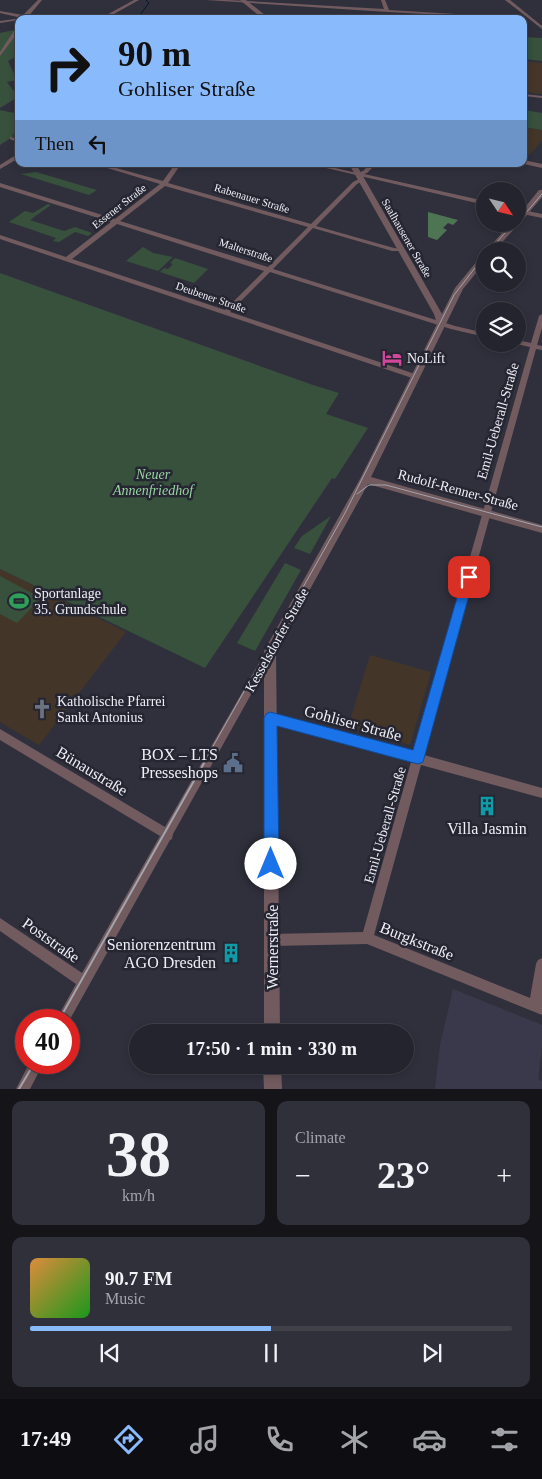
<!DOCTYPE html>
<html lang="en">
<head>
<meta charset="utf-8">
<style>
  :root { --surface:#24242e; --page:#30303a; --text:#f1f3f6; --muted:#a3a4aa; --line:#41414a; --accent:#89bafc }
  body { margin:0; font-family:"Times New Roman",serif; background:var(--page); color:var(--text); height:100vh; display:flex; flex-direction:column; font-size:19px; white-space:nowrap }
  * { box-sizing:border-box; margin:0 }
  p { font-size:16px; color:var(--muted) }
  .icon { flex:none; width:28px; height:28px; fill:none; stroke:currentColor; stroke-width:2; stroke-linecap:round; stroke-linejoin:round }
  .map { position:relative; height:1089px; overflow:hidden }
  .drawer { display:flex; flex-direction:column; gap:12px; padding:12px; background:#141419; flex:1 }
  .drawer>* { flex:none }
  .guide { position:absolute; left:15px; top:15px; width:512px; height:152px; border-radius:10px; box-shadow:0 2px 8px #0003,0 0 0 1px var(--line); background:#89bafc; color:#111; overflow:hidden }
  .needle { width:32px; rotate:125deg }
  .tools { position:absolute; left:476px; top:182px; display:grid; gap:10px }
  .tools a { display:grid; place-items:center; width:50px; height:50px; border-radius:50%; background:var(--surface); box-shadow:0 2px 8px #0003,0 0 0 1px var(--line); font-size:25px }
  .speed { position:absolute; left:15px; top:1009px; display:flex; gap:10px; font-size:25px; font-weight:700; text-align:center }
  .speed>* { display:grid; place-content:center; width:65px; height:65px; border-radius:50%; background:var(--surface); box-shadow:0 2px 8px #0003,0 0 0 1px var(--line); line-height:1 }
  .speed .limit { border:8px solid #d22; background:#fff; color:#111 }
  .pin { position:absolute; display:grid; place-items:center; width:42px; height:42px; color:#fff; margin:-21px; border-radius:10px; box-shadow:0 2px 8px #0006 }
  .me { position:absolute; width:55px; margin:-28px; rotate:0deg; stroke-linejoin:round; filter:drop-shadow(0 0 4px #0008) }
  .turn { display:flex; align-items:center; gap:18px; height:105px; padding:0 20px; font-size:22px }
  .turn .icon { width:65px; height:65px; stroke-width:2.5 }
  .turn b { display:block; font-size:35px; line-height:42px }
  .then { display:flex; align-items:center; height:48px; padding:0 20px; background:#0003; gap:10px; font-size:19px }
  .big { font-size:38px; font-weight:700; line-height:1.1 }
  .drawer .card { flex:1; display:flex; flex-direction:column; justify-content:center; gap:8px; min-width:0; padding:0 18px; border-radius:10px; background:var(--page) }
  .drawer .dial { align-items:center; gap:0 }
  .dial b { font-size:65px; line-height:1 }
  .song { display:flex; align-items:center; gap:15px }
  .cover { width:60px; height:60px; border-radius:8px; background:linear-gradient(135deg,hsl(30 70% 55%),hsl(120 70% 35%)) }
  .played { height:5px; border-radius:2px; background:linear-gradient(90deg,var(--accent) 50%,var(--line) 50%) }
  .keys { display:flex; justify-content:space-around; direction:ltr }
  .heat { display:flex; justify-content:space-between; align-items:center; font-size:28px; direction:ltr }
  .drawer .tiles { flex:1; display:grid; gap:12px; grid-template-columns:1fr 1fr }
  .card:last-child { grid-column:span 2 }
  .trip { position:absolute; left:129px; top:1024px; width:285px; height:50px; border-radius:25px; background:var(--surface); box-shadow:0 2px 8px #0003,0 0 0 1px var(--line); font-weight:700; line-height:50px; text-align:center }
  .menu { display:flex; height:80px; justify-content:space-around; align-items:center; background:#0e0e12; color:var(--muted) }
  .menu .icon { width:35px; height:35px }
  .menu .selected { color:var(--accent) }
  .menu b { font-size:22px; color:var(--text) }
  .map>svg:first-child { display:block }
  .commercial { fill:#453629 }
  .built { fill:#39394b }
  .education { fill:#433628 }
  .green { fill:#37513c }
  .forest { fill:#4d7453 }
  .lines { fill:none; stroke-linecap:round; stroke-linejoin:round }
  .stream { stroke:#031928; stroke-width:1 }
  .minor { fill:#725b5f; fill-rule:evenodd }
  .tertiary { fill:#725b5f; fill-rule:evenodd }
  .tram-far1 { stroke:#a4a4ae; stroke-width:1 }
  .tram { stroke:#a4a4ae; stroke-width:2 }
  .route { fill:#1a73e8; stroke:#114b97 }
  .labels { text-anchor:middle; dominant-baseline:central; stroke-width:5; stroke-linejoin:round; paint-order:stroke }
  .far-street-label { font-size:11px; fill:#edeef6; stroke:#262632 }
  .poi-label { font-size:14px; fill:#edeef6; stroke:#262632; text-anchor:start }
  .street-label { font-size:14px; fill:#edeef6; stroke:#262632 }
  .park-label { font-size:14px; font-style:italic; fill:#97d6a1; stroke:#262632 }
  .near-street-label { font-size:16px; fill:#edeef6; stroke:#262632 }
  .near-poi-label { font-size:16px; fill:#edeef6; stroke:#262632; text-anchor:end }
</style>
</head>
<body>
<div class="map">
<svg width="542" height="1089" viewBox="0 0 542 1089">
  <rect width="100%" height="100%" fill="#30303d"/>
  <polygon class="commercial" points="524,61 542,63 542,94 524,92"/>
  <polygon class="built" points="453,989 542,1025 542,1047 538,1079 542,1081 542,1089 435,1089 440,1045"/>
  <g class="education">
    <polygon points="524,127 542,130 542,141 525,159"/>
    <polygon points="0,569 126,632 39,745 0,722"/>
    <polygon points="370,655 431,672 410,745 348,727"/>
  </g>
  <g class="green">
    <polygon points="19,29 19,55 8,61 17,80 7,82 18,97 0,108 0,33"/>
    <polygon points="524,37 542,38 542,61 524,59"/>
    <polygon points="0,110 19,114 19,130 12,135 14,136 0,145"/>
    <polygon points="524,110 542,113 542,130 524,127"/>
    <polygon points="36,172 97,190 89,195 21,174"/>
    <polygon points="48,204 51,205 30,220 64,231 75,227 92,233 88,236 75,232 59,242 53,241 56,238 9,222 25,211 33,213"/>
    <polygon points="143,247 153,253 173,257 158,271 126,261"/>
    <polygon points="175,258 208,269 194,283 160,272 164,268 168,269 173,264 170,263"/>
    <polygon points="0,273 313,385 339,393 326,414 368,428 335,479 332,478 205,668 0,569"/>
    <polygon points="331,516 310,554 294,548 302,536"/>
    <polygon points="285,563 301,570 255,651 237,643"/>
    <polygon points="0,576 41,598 17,623 0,614"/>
  </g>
  <polygon class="forest" points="428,212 458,220 453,225 448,223 443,228 447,230 437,240 428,237"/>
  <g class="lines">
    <polyline class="stream" points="137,19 149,3 146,0"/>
    <g class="minor">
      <polygon points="38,0 42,0 27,18 56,19 19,19 19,20 0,23 0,21 22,18 0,13 0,11 23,15"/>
      <polygon points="134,0 139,0 105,19 99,19"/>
      <polygon points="206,0 228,0 384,9 381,0 385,0 389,10 522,18 523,18 524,19 387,12"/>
      <polygon points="505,0 510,0 542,26 542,29"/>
      <polygon points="17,26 19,26 19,31 0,56 0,52"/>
      <polygon points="17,92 19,92 19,95 17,94"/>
      <polygon points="524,94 542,96 542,98 524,96"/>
      <polygon points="10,137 19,139 19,143 10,139"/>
      <polygon points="19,153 19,158 0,169 0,165"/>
      <polygon points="524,160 542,164 542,168 524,164"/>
      <path d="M94 164H102L163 181 175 164H181L168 183 311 224 353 182 359 179H363V181L357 184 316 226 394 248 403 249V251H392L313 228 273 269 455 326 485 333V337L451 329 270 272 230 312 418 375V379H415L0 239V235L66 257 111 222 0 187V183L115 219 160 184ZM165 186 308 227 268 267 120 221ZM117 224 264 271 225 310 72 259Z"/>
      <polygon points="309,164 318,164 357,173 363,171 370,164 376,164 367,173 364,174 485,201 485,205"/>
      <polygon points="518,209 542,214 542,218 518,213"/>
      <polygon points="542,314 542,328 537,345 542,346 542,350 536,349 424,755 542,788 542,798 421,765 374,935 530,998 536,964 538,960 542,958 542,1015 367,944 272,946 268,944 266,940 268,936 272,934 363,932 411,762 270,723 266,721 265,718 266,715 270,713 414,753 530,347 516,344 518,340 531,343 539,316"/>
      <polygon points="270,648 273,649 275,652 273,655 173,834 172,839 170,840 69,1021 56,1020 76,984 0,931 0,918 82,973 160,836 0,740 0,729 165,827 267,649"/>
      <polygon points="30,1062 44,1062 30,1089 16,1089"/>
    </g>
    <g class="tertiary">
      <polygon points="240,0 246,0 270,19 263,19"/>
      <polygon points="349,164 356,164 442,314 455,288 482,255 485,255 485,262 463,289 371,477 542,525 542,533 368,484 276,651 280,1032 264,1032 264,651 360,479 437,324 434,314"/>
      <polygon points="539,190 542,190 542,197 521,222 518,222 518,216"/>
      <polygon points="518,223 518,224 517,226 494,251 486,251 510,224"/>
      <polygon points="263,1065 281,1065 282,1089 264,1089"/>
    </g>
    <g class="tram-far1">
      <polyline points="518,222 542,194"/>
      <polyline points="489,251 513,224"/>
      <polyline points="357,494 369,485 386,485 542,527"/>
      <polyline points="207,757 345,513 454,295 485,255"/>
    </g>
    <g class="tram">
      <polyline points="59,1020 208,756"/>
      <polyline points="19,1089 35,1062"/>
    </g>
  </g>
  <polygon class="route" points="469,573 474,577 423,762 418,764 277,726 279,864 277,869 271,871 266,869 264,864 264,718 266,714 270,712 413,750 463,577"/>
  <defs>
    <symbol id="hotel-bare" viewBox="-9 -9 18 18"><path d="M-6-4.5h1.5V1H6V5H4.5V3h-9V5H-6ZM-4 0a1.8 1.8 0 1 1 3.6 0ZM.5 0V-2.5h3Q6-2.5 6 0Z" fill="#d1479c" stroke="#262632" stroke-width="2.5" paint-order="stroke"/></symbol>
    <symbol id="stadium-bare" viewBox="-9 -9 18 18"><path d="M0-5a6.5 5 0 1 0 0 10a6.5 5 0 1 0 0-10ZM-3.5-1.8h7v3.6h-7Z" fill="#2e9e5b" stroke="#262632" stroke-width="2.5" paint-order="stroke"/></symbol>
    <symbol id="church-bare" viewBox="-9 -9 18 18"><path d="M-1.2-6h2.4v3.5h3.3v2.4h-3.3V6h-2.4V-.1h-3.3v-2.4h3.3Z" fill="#6b7280" stroke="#262632" stroke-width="2.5" paint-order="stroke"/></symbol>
    <symbol id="civic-bare" viewBox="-9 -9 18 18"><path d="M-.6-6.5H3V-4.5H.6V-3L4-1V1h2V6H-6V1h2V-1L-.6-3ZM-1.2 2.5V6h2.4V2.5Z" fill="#5c6f8a" stroke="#262632" stroke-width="2.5" paint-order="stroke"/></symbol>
    <symbol id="building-bare" viewBox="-9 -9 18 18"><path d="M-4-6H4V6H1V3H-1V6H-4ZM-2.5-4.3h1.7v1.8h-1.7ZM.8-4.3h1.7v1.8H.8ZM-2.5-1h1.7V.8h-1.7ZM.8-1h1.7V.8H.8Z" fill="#0f9aa8" stroke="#262632" stroke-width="2.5" paint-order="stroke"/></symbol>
  </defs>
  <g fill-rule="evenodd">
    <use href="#hotel-bare" x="378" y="344" width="28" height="28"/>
    <use href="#stadium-bare" x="5" y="587" width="28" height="28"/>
    <use href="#church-bare" x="28" y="695" width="28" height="28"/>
    <use href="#civic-bare" x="219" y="749" width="28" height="28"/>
    <use href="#building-bare" x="473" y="792" width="28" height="28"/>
    <use href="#building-bare" x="217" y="939" width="28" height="28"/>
  </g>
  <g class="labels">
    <g class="far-street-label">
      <text transform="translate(252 198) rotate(17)">Rabenauer Straße</text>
      <text transform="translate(119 206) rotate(-38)">Essener Straße</text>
      <text transform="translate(407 238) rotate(60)">Saalhausener Straße</text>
      <text transform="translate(246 250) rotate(18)">Malterstraße</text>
      <text transform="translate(211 297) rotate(19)">Deubener Straße</text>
    </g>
    <g class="poi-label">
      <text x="407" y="358">NoLift</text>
      <text x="34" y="593">Sportanlage<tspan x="34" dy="16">35. Grundschule</tspan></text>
      <text x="57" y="701">Katholische Pfarrei<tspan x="57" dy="16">Sankt Antonius</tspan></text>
    </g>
    <g class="street-label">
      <text transform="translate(498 421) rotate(-74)">Emil-Ueberall-Straße</text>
      <text transform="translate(458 490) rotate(15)">Rudolf-Renner-Straße</text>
      <text transform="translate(277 640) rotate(-61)">Kesselsdorfer Straße</text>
      <text transform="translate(385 825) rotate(-74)">Emil-Ueberall-Straße</text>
    </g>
    <g class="park-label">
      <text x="153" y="474">Neuer<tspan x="153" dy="16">Annenfriedhof</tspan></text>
    </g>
    <g class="near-street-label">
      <text transform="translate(353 723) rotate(15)">Gohliser Straße</text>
      <text transform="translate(92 771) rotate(31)">Bünaustraße</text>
      <text transform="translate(51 940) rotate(35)">Poststraße</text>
      <text transform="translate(417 941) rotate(22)">Burgkstraße</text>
      <text transform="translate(272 947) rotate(-90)">Wernerstraße</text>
    </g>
    <g class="near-poi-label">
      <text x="218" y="754">BOX – LTS<tspan x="218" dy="18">Presseshops</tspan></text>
      <text x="487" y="828" text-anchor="middle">Villa Jasmin</text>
      <text x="216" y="944">Seniorenzentrum<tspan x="216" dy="18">AGO Dresden</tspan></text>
    </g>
  </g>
</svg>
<div class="tools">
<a><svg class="needle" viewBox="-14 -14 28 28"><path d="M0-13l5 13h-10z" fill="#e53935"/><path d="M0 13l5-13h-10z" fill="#a3a4aa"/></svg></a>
<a><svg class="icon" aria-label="search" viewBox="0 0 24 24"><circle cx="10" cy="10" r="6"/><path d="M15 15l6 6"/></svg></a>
<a><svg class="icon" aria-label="layers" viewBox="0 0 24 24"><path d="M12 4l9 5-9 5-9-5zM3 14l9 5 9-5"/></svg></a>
</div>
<div class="speed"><div class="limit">40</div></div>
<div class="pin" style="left:469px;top:577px;background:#d93025"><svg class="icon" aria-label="arrive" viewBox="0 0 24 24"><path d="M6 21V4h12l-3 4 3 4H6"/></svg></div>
<svg class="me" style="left:271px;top:864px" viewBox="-20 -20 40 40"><circle r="19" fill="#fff"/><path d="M0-13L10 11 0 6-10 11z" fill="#1a73e8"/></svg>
<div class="trip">17:50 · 1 min · 330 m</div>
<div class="guide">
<div class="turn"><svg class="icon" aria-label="right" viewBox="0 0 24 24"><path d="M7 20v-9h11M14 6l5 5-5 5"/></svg><div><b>90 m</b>Gohliser Straße</div></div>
<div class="then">Then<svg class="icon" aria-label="left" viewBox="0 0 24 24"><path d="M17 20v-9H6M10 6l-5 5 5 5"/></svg></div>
</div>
</div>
<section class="drawer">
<div class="tiles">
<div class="card dial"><b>38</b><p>km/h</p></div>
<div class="card"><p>Climate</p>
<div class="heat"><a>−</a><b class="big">23°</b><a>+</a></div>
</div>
<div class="card">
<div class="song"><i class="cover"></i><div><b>90.7 FM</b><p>Music</p></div></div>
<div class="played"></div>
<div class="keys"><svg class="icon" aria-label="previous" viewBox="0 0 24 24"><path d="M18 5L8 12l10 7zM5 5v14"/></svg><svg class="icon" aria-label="pause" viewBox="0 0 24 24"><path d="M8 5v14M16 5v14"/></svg><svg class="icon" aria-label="next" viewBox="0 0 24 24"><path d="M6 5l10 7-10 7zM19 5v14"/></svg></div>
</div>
</div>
</section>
<nav class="menu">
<b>17:49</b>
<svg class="icon selected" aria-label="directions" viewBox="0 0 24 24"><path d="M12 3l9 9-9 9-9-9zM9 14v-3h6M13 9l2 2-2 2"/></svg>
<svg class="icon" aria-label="music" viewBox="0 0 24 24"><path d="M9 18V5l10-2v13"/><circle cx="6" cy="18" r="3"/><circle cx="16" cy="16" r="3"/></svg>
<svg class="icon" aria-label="phone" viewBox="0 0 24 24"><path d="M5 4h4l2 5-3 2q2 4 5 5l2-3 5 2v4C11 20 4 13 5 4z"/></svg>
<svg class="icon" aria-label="climate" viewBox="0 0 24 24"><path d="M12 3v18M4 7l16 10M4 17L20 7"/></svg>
<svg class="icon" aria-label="car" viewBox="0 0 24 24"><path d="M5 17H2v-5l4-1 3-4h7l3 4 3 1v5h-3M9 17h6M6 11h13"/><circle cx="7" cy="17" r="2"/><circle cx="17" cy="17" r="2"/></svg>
<svg class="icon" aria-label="filters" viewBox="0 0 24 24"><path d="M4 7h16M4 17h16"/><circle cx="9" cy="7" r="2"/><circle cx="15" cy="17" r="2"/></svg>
</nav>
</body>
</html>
